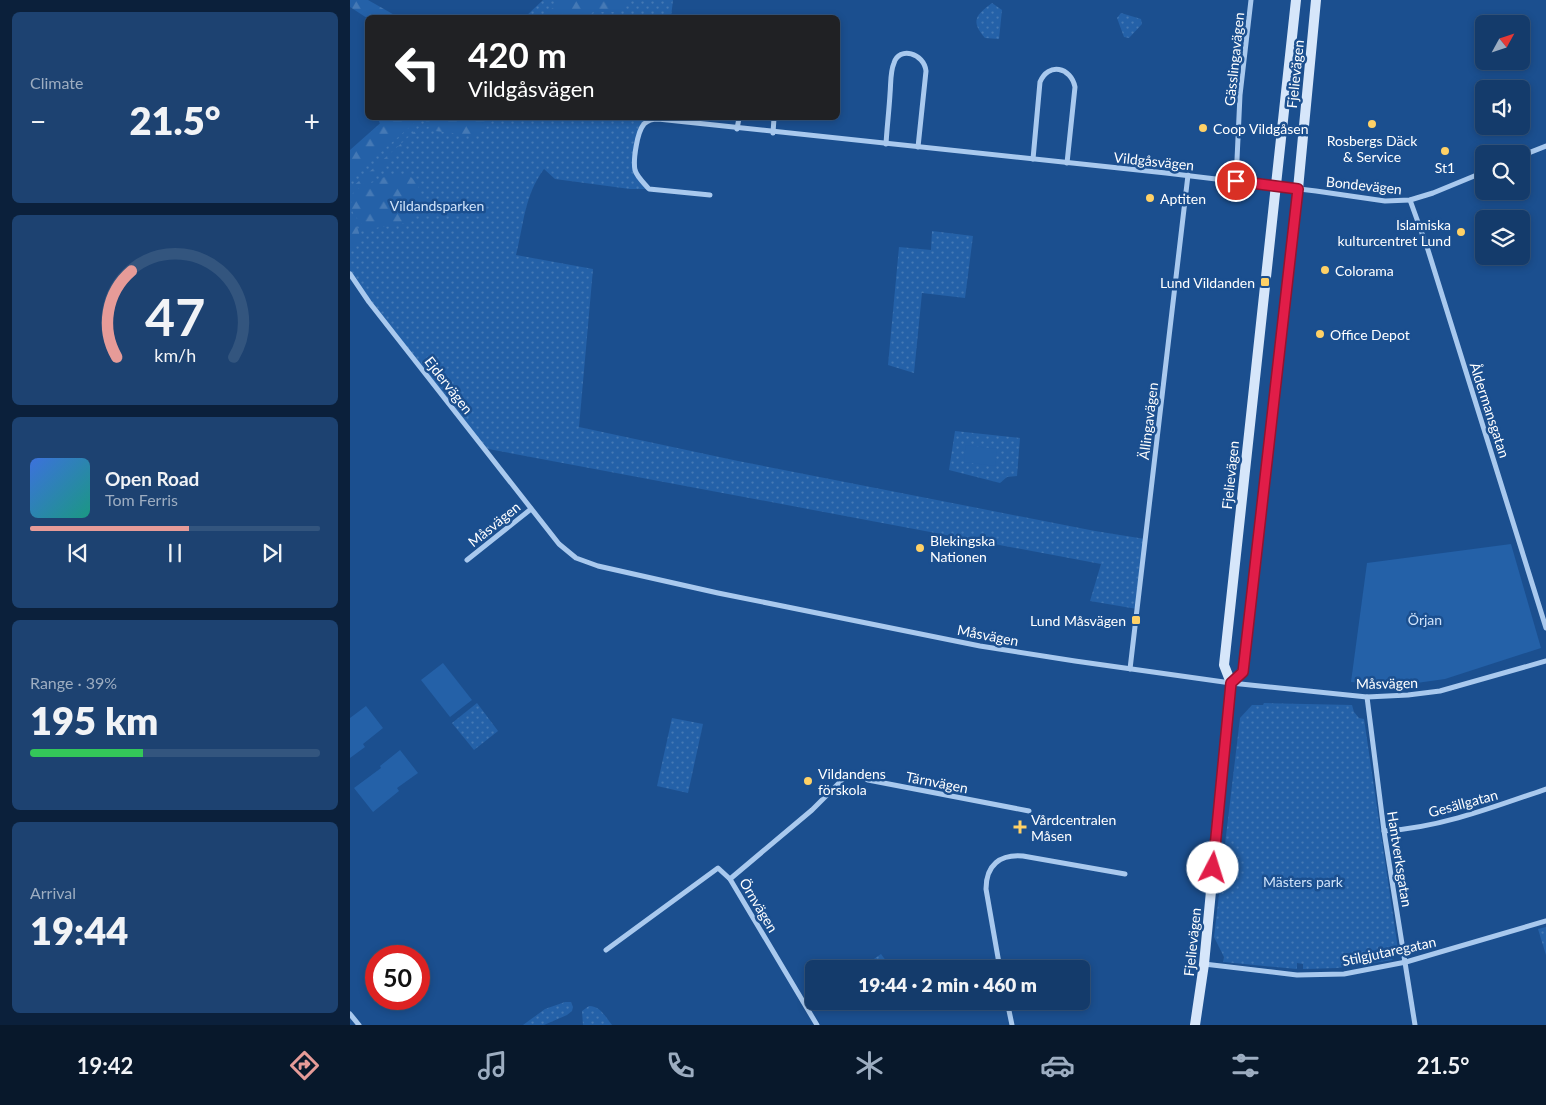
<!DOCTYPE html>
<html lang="en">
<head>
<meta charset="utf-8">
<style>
  :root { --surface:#143b6b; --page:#1d4271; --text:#f1f3f6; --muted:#9dadc1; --line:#33557e; --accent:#e69b98 }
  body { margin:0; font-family:Lato,sans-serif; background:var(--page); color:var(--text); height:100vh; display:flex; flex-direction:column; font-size:19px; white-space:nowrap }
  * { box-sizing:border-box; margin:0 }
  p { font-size:16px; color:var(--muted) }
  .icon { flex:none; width:28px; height:28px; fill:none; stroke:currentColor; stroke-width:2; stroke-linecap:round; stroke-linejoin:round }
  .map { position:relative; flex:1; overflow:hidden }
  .panel { display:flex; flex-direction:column; gap:12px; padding:12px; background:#0b203b; width:350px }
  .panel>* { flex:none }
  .banner { position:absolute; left:15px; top:15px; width:475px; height:105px; border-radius:8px; box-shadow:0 2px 8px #0003,0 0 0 1px var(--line); background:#202124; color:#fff; overflow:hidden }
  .needle { width:32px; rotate:50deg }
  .tools { position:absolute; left:1125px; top:15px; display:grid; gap:10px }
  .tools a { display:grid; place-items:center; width:55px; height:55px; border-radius:8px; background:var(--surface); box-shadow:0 2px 8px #0003,0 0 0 1px var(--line); font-size:25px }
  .speed { position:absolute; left:15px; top:945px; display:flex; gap:10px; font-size:25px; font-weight:700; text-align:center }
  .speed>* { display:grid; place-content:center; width:65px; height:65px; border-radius:50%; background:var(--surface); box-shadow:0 2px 8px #0003,0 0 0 1px var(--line); line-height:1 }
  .speed .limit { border:8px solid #d22; background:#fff; color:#111 }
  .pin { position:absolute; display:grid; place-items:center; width:42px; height:42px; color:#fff; margin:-21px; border:2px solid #fff; border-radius:50%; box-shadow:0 1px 5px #0007 }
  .me { position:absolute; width:55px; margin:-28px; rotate:5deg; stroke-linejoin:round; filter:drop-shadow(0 0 4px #0008) }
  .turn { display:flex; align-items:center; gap:18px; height:105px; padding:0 20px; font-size:22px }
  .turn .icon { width:65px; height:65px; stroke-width:2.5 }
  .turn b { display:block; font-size:35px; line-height:42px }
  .big { font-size:38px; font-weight:800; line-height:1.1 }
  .panel .tile { flex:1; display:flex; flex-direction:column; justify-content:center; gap:8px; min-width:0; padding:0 18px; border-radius:8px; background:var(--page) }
  .panel .dial { align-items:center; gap:0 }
  .dial svg { height:130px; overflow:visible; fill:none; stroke:var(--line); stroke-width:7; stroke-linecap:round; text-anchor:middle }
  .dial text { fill:var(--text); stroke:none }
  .song { display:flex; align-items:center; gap:15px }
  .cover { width:60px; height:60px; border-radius:8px; background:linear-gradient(135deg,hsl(220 70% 55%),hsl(170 70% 35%)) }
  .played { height:5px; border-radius:2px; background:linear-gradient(90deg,var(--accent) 55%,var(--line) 55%) }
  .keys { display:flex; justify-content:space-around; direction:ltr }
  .heat { display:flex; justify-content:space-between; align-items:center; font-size:28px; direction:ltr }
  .charge { height:8px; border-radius:4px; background:linear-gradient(90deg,#34c759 39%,var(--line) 0) }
  .trip { position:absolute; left:455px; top:960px; width:285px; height:50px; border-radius:8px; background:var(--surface); box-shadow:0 2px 8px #0003,0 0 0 1px var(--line); font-weight:800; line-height:50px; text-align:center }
  .dock { display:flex; height:80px; justify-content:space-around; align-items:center; background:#08182b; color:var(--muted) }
  .dock .icon { width:35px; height:35px }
  .dock .active { color:var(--accent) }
  .dock b { font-size:22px; color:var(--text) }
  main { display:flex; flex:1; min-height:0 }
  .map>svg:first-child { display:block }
  .grass { fill:url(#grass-dots) }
  .forest { fill:url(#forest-firs) }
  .garden { fill:#2461a8 }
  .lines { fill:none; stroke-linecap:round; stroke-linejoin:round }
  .minor { stroke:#a9c9ee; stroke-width:5 }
  .secondary { stroke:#d6e6fa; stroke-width:10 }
  .route-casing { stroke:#92132f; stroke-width:12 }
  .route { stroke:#e11d48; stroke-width:9 }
  .poi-dot { fill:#ffd166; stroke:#1b4f8f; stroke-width:2 }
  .labels { text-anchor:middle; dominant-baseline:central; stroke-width:5; stroke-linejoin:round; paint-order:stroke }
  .street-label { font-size:14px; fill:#fff; stroke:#1b4f8f }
  .poi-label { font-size:14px; fill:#fff; stroke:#1b4f8f; text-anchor:start }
  .park-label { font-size:14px; fill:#cfe3fa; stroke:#1b4f8f }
</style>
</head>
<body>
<main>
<section class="panel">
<div class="tile"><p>Climate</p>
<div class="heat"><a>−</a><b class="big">21.5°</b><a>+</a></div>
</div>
<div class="tile dial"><svg viewBox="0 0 100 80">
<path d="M14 69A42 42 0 1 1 86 69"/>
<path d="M14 69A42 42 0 0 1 23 16" stroke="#e69b98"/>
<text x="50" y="56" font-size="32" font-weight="700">47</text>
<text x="50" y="72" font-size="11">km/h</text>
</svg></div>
<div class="tile">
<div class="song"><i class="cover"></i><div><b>Open Road</b><p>Tom Ferris</p></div></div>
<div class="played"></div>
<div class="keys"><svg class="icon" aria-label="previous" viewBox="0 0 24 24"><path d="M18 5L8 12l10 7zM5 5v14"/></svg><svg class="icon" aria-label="pause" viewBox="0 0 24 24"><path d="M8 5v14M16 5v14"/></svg><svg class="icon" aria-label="next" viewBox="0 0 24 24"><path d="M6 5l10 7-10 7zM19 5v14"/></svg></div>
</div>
<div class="tile"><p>Range · 39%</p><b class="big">195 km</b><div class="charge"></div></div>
<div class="tile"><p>Arrival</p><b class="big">19:44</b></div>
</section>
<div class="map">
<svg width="1196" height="1025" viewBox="0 0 1196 1025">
  <defs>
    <pattern id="grass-dots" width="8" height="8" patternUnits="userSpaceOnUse" patternTransform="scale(1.25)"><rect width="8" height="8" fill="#2461a8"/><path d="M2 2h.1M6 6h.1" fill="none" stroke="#4579b5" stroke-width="1.8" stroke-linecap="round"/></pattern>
    <pattern id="forest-firs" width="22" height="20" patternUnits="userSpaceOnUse" patternTransform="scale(1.25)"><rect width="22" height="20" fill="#2461a8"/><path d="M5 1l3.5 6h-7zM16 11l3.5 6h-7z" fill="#4579b5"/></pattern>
  </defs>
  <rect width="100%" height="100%" fill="#1b4f8f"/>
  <g class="grass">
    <polygon points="193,0 323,0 321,17 174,18"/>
    <path d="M642 3 652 10 649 39 635 38C620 21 626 15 642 3Z"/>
    <polygon points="771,13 791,19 792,24 779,38 774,37 767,18"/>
    <path d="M36 118H309L303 119 291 128 285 170 299 189H280L205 179 194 169C174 196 174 224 166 255L243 269 229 427 388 461 745 531 795 539 787 609 740 601 751 564 133 448 0 274V150Z"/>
    <polygon points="582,231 623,236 615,298 572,293 564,373 538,365 549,247 581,250"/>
    <polygon points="605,431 670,438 667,476 657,477 650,483 599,470"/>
    <polygon points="127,703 148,731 124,750 102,723"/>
    <polygon points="914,703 1002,705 1004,712 1009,718 1014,719 1048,949 1045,951 1042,946 1033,956 1039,956 1043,960 987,968 955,969 953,969 953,964 947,963 947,969 873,962 874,957 864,937 890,718 902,705 913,705"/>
    <polygon points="322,718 353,724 338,793 307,786"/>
    <polygon points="1196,927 1196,955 1188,929"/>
    <polygon points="531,954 542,969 527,969 521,961"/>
    <polygon points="215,1002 221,1002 223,1007 222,1011 217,1015 194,1025 173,1025 195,1009"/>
    <path d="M239 1006C250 1006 255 1016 262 1025H233L232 1011Z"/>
  </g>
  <g class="forest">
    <polygon points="0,0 18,0 48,17 17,18 0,7"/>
    <polygon points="212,0 279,0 279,2 270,12 244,12 231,17 192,17"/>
    <polygon points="28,118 70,118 0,179 0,151 30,124"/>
    <polygon points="80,118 145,118 132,132 120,136 111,134 85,131 78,126 0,196 0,189"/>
    <path d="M44 174C48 174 52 174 56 175 76 181 72 209 59 220 48 229 30 224 18 231L4 215 0 206C5 189 28 178 44 174Z"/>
    <path d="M0 215C7 225 17 242 0 248Z"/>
  </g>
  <g class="garden">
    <polygon points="616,445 647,449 645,466 614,462"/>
    <polygon points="1161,544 1191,648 1095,679 1045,686 1001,682 1017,563"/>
    <polygon points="93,663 122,700 100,717 71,680"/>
    <polygon points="16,706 33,728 13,744 15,747 0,758 0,718"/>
    <polygon points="50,750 68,773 47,788 49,791 23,812 4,788 31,768 30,766"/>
  </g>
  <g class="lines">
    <g class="minor">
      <polyline points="387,129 389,118"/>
      <polyline points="423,133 424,118"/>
      <path d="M536 144C537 127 539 111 540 94 541 84 540 72 544 63 549 46 574 53 576 71L568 147"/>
      <polyline points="1171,156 1196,146"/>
      <path d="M683 159 690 82C698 62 721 67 725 87L717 163"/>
      <polyline points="886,181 890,95 901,0"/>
      <path d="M360 195 299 189C294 183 287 177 285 170 283 160 287 132 294 124 298 120 303 119 308 119L816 173 966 191 1035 201 1060 200 1083 193 1134 172"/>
      <polyline points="1060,200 1078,250 1196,628"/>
      <polyline points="0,274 19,302 209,544 226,558 248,566 368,593 630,646 725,661 881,683 1017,697 1058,695 1090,691 1196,661"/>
      <polyline points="117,560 181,509"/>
      <polyline points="780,669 838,175"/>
      <polyline points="1017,697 1034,831 1065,1025"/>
      <path d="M1034 831C1089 828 1144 807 1196 789"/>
      <polyline points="380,879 462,810 493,779 508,774 518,780 679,811"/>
      <polyline points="256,950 368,868 380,879 467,1025"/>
      <polyline points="854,964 947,975 994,974 1056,962 1196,921"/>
      <path d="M650 969 636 889C636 865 650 854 673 856L775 874"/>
      <polyline points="657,1001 662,1025"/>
      <polyline points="0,1014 9,1025"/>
    </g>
    <g class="secondary">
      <polyline points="881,683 893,671 948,189 966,0"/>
      <polyline points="845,1025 854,964 881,683 874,665 946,0"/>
    </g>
  </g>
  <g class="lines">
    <defs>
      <polyline id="route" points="863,868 881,683 893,672 948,189 886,181"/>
    </defs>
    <use href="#route" class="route-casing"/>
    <use href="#route" class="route"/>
  </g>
  <g class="poi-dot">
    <circle cx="1022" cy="124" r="5"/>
    <circle cx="853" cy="128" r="5"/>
    <circle cx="1095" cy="151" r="5"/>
    <circle cx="800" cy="198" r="5"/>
    <circle cx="1111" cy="232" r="5"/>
    <circle cx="975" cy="270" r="5"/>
    <rect x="910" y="277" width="10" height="10" rx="2.5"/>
    <circle cx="970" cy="334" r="5"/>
    <circle cx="570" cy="548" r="5"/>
    <rect x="781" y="615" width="10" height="10" rx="2.5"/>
    <circle cx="458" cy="781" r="5"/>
    <path d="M667.5 819.5h5v5h5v5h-5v5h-5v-5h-5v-5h5z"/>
  </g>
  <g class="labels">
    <g class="street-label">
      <text transform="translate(884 59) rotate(-84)">Gässlingavägen</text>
      <text transform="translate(945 74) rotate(-84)">Fjelievägen</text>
      <text transform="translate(804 161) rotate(6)">Vildgåsvägen</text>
      <text transform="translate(1014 185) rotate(6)">Bondevägen</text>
      <text transform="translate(99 385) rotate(52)">Ejdervägen</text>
      <text transform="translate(1140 410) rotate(72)">Åldermansgatan</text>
      <text transform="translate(798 421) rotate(-83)">Ällingavägen</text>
      <text transform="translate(880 475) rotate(-84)">Fjelievägen</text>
      <text transform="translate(144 524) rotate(-39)">Måsvägen</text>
      <text transform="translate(638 635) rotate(11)">Måsvägen</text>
      <text transform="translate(1037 683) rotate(-1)">Måsvägen</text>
      <text transform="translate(587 782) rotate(11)">Tärnvägen</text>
      <text transform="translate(1113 803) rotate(-15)">Gesällgatan</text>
      <text transform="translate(1050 859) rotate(81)">Hantverksgatan</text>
      <text transform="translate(409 905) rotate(59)">Örnvägen</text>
      <text transform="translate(842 942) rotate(-84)">Fjelievägen</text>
      <text transform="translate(1039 951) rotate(-12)">Stilgjutaregatan</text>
    </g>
    <g class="poi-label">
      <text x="863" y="128">Coop Vildgåsen</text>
      <text x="1022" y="140" text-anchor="middle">Rosbergs Däck<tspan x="1022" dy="16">&amp; Service</tspan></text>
      <text x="1095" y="167" text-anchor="middle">St1</text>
      <text x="810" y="198">Aptiten</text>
      <text x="1101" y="224" text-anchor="end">Islamiska<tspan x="1101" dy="16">kulturcentret Lund</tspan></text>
      <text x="985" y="270">Colorama</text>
      <text x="905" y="282" text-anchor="end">Lund Vildanden</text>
      <text x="980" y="334">Office Depot</text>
      <text x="580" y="540">Blekingska<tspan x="580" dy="16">Nationen</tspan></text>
      <text x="776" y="620" text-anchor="end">Lund Måsvägen</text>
      <text x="468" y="773">Vildandens<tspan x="468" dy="16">förskola</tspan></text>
      <text x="681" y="819">Vårdcentralen<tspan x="681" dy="16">Måsen</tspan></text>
    </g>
    <g class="park-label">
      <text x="87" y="205">Vildandsparken</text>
      <text x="1075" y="619">Örjan</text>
      <text x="953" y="881">Mästers park</text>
    </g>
  </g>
</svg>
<div class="tools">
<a><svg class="needle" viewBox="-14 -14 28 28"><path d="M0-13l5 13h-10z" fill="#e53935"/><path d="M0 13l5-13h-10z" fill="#9dadc1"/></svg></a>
<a><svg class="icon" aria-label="sound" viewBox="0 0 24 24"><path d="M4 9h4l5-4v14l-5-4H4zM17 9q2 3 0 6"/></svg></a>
<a><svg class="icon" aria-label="search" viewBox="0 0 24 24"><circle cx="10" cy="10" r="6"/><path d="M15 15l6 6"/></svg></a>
<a><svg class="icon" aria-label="layers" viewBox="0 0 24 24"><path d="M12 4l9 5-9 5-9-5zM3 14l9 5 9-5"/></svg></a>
</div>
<div class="speed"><div class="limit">50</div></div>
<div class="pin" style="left:886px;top:181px;background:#d93025"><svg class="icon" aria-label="arrive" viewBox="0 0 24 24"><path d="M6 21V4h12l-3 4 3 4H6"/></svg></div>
<svg class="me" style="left:863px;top:868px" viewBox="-20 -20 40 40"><circle r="19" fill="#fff"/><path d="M0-13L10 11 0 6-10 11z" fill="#e11d48"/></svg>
<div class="trip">19:44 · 2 min · 460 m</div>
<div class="banner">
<div class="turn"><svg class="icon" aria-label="left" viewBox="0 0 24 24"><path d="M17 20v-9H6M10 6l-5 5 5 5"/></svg><div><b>420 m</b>Vildgåsvägen</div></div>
</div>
</div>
</main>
<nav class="dock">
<b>19:42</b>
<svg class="icon active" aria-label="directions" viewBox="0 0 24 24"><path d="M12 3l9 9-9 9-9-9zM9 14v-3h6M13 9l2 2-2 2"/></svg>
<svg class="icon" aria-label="music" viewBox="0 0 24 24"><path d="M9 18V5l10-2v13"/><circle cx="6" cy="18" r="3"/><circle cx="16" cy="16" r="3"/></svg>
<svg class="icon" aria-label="phone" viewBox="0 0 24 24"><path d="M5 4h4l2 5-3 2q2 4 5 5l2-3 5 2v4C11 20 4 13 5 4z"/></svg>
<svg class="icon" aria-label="climate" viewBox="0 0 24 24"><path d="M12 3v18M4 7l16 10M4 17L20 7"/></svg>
<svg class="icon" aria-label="car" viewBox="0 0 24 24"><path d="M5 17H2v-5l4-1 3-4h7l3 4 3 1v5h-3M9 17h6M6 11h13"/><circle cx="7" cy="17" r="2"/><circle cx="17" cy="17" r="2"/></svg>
<svg class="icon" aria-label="filters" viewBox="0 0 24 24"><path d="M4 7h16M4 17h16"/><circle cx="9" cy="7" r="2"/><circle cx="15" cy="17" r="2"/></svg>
<b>21.5°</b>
</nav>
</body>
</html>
